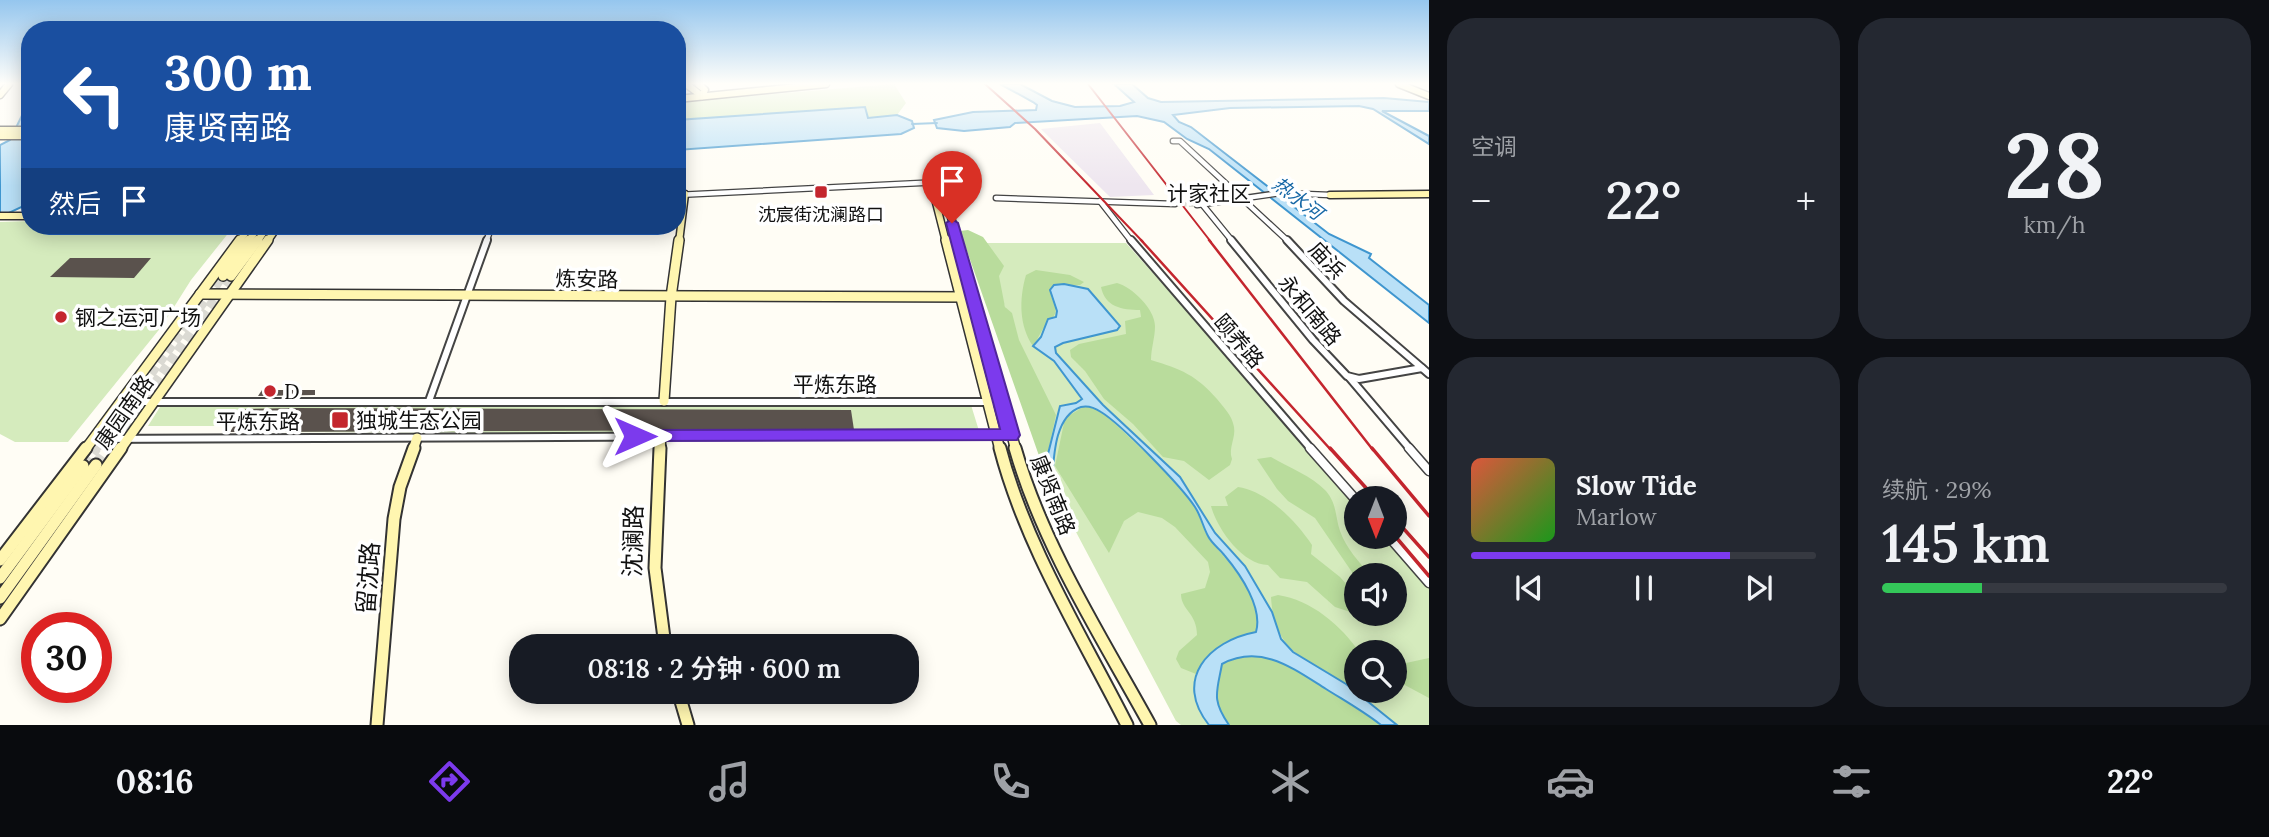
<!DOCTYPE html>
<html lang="zh">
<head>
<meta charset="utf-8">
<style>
  :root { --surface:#171b24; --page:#242831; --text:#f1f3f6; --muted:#9ea1a6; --line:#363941; --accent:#7c3aed }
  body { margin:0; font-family:Lora,"Noto Sans SC",serif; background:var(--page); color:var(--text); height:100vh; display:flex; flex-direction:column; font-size:26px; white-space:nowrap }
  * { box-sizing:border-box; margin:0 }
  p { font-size:23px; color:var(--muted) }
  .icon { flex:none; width:38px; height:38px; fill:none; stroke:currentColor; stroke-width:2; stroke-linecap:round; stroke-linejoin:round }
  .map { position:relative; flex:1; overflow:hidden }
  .details { display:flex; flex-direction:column; gap:18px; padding:18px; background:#0d0f14; width:840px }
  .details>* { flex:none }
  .banner { position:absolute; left:21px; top:21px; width:665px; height:214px; border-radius:28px; box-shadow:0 4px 18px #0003; background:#1a4fa0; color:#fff; overflow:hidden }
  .needle { width:46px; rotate:180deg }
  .controls { position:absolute; left:1344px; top:486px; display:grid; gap:14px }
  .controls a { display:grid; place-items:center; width:63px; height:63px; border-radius:50%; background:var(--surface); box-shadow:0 4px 18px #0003; font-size:35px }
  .speed { position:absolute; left:21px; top:612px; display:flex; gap:14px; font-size:35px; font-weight:700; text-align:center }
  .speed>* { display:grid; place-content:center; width:91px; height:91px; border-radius:50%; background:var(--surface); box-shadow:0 4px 18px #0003; line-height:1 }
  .speed .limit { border:10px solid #d22; background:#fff; color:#111 }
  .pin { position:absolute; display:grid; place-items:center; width:60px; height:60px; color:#fff; margin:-72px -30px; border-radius:50% 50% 50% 0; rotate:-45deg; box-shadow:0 0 7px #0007 }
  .pin .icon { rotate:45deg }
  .me { position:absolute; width:77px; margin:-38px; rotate:90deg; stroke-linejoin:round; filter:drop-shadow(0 0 5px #0008) }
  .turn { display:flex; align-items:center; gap:24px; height:147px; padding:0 28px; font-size:32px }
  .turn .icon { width:91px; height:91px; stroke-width:2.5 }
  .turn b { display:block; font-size:49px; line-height:60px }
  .then { display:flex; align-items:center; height:66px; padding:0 28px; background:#0003; gap:14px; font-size:26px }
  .big { font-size:52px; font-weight:600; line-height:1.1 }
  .details .widget { flex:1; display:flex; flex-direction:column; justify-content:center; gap:10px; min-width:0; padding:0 24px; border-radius:28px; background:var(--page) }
  .details .dial { align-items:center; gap:0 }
  .dial b { font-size:91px; line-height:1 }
  .song { display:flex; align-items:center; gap:21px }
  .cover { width:84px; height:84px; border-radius:10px; background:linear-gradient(135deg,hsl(10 70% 55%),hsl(120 70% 35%)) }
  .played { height:7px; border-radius:4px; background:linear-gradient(90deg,var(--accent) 75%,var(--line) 75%) }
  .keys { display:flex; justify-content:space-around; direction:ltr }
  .heat { display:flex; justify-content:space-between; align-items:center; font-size:38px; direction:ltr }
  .charge { height:10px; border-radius:5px; background:linear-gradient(90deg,#34c759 29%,var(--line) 0) }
  .details .tiles { flex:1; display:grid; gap:18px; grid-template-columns:repeat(2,1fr) }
  .trip { position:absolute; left:509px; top:634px; width:410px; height:70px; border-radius:28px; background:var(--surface); box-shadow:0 4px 18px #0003; font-weight:600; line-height:70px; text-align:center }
  .tabs { display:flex; height:112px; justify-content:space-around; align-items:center; background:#090b0e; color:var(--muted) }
  .tabs .icon { width:49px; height:49px }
  .tabs .active { color:var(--accent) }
  .tabs b { font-size:32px; color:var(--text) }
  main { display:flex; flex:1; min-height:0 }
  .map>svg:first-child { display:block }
  .industrial { fill:#eee6ef }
  .green { fill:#d5ebbd; fill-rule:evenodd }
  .forest { fill:#b9dc9c }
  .water { fill:#b9e0f7; stroke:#3f96cf; stroke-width:2 }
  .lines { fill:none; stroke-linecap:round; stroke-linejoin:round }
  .stream { stroke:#3f96cf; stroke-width:2 }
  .building { fill:#5a524d }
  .street-tunnel { stroke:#dbdad3; stroke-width:4.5; stroke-dasharray:4.5 2.5; stroke-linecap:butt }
  .secondary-tunnel-far1 { stroke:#dbdad3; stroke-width:9; stroke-dasharray:9 4.5; stroke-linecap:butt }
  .secondary-tunnel { stroke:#dbdad3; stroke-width:11; stroke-dasharray:11 5; stroke-linecap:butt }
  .street-far2-casing { stroke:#444; stroke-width:7 }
  .street-far1-casing { stroke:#444; stroke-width:10 }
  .street-casing { stroke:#444; stroke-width:11 }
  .secondary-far2-casing { stroke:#333; stroke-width:9 }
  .secondary-far1-casing { stroke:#333; stroke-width:12 }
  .secondary-casing { stroke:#333; stroke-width:15 }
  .street-far2 { stroke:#fff; stroke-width:4.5 }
  .street-far1 { stroke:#fff; stroke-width:6 }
  .street { stroke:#fff; stroke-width:8 }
  .secondary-far2 { stroke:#fff6b0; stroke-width:6 }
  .secondary-far1 { stroke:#fff6b0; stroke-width:9 }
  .secondary { stroke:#fff6b0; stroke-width:11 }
  .rail-far2 { stroke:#c4262e; stroke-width:2 }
  .rail-far1 { stroke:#c4262e; stroke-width:2.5 }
  .rail { stroke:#c4262e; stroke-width:3.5 }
  .route { fill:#7c3aed; stroke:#51269a; stroke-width:2 }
  .poi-dot { fill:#c4262e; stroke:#fff; stroke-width:2.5 }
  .labels { text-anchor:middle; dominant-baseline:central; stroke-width:7; stroke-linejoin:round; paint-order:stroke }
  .far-poi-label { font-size:18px; fill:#111; stroke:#fff }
  .far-water-label { font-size:19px; font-style:italic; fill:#1768a6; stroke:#fff }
  .far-quarter-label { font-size:21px; fill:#111; stroke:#fff }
  .street-label { font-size:21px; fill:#111; stroke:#fff }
  .poi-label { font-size:21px; fill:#111; stroke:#fff; text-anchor:start }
  .near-street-label { font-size:24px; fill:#111; stroke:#fff }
</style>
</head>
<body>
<main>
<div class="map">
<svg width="1429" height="725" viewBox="0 0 1429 725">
  <rect width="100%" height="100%" fill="#fffdf5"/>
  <polygon class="industrial" points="1100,123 1154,195 1110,197 1041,129"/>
  <g class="green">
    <polygon points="894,84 906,103 897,115 868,118 864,107 677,120 677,102"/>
    <polygon points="30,221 30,226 234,226 191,280 162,326 68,442 15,442 0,434 0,222"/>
    <path d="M983 243H1126L1356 501V537H1389L1429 581V725H1181L1176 721 1058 498 1037 442 1036 397ZM1356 576H1395V614H1356ZM1356 653H1395V691H1356Z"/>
    <polygon points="971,405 980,434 258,432 261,426 148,426 160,407 166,406"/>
  </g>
  <g class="forest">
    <polygon points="968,230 983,237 1004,266 999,276 1005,307 1012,313 1019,340 1056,415 1044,470 960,231"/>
    <path d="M1036 270 1070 275 1084 282 1080 285H1054L1051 296C1058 314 1058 312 1045 326 1041 331 1038 339 1033 346 1019 326 1019 299 1026 275Z"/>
    <path d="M1117 283C1132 287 1155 309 1155 326 1155 338 1151 348 1151 360 1181 369 1196 375 1217 399 1224 408 1232 415 1234 427 1236 438 1228 448 1232 459L1230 465 1209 480 1184 461 1163 457 1133 424 1104 399 1085 371 1071 357 1070 350 1079 344 1126 334 1125 321 1141 317 1140 310C1122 310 1105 307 1101 287Z"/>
    <path d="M1083 407H1093L1105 414C1134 443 1170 472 1194 506 1201 517 1203 531 1210 540 1230 565 1265 598 1256 632 1229 637 1212 652 1196 674L1181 668 1176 659 1179 651 1197 635C1197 613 1181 610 1181 594L1205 588 1210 572 1208 562 1175 527 1162 518 1138 512 1124 521 1109 553 1055 466 1065 418Z"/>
    <path d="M1271 457C1288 467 1312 476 1326 491 1337 504 1335 516 1340 531 1346 548 1359 562 1371 576L1356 578 1315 518 1288 501 1277 489 1257 459Z"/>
    <path d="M1238 487C1267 491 1296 521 1312 545L1311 554 1340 577 1356 595V614H1371L1375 620 1335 607 1307 582 1280 578 1268 565C1243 565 1217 529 1211 506H1228L1225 497Z"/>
    <path d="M1278 595C1311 600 1341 625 1360 653H1356V677L1346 684C1305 659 1274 651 1271 597Z"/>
    <path d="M1250 656 1269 658 1293 666 1381 725H1229C1211 699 1217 691 1222 663L1234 658Z"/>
    <polygon points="1429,658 1429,698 1401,683 1397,671 1406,663"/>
  </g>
  <g class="water">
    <polygon points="1000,84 1020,84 1052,101 1075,107 1120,106 1134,102 1114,84 1132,84 1148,98 1161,102 1384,98 1429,102 1429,111 1382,111 1429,136 1429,144 1373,109 1359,106 1230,108 1173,115 1179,122 1191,127 1329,234 1371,254 1369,258 1429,305 1429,323 1209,149 1187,139 1164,122 1137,116 1015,123 1010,127 964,131 937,128 934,120 973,112 1036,110 1037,105 1033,102"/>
    <polygon points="30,99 30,136 24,153 30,156 30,203 0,217 0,145 10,140"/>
    <polygon points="865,107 868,118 897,115 912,121 914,128 901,134 677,150 677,120"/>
    <path d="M1064 284 1088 289 1120 326 1117 330 1063 343 1055 347 1056 353 1103 405 1180 477 1215 533 1245 566 1272 612 1281 639 1293 652 1346 684 1397 725H1381C1363 711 1345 701 1326 689 1294 669 1261 643 1222 664 1217 692 1211 699 1229 725H1209C1173 680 1208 641 1256 632 1263 608 1241 575 1225 556 1220 549 1212 544 1208 536 1203 527 1201 516 1195 507 1182 487 1121 424 1101 412 1095 408 1089 405 1081 407 1051 417 1054 467 1051 493L1044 470 1060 406 1076 403 1082 399 1054 361 1033 346 1041 337 1048 319 1056 317 1057 311 1050 290 1054 285Z"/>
  </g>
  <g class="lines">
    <polyline class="stream" points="912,124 937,123"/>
  </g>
  <g class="building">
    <polygon points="70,258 151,258 134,278 50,277"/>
    <polygon points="262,390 315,390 315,395 258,396"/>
    <polygon points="295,408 851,410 854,430 230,432 244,409"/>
  </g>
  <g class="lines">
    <polyline class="street-tunnel" points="1175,204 1197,205"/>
    <g class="secondary-tunnel-far1">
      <polyline points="95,450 223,276"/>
      <polyline points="107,450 231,276"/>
    </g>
    <g class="secondary-tunnel">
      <polyline points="96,465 108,448"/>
      <polyline points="83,466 96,448"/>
    </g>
    <defs>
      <g id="street-far2">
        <polyline points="1173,141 1180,141 1289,242"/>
        <polyline points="677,195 941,182"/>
        <polyline points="996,198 1175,204"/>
        <polyline points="1100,201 1132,242"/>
        <polyline points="1202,204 1233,242"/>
        <polyline points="1197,205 1280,193 1330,195"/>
        <polyline points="486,242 492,226"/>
      </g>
      <g id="street-far1">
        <polyline points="1131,240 1312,450"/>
        <polyline points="1231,240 1313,340 1347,376 1359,379 1422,368"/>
        <polyline points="1287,240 1344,301 1429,374"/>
        <polyline points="1349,377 1411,450"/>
        <polyline points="429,401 487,240"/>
        <polyline points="121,402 1002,402"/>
        <polyline points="93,439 1011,435"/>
      </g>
      <g id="street">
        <polyline points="1310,448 1356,500"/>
        <polyline points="1409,448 1429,471"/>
        <polyline points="1389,537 1429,583"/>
      </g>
      <g id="secondary-far2">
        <polyline points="686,84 702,96"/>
        <polyline points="698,84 705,90 702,96"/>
        <polyline points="1399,84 1429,96"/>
        <polyline points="0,95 9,84"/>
        <polyline points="677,99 826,84"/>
        <polyline points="0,130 30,130"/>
        <polyline points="0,136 30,136"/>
        <polyline points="941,182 958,242"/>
        <polyline points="931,183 946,242"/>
        <polyline points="1330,195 1429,194"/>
        <polyline points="0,216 30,216"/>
        <polyline points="239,242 250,226"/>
        <polyline points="248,242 259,226"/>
        <polyline points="257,242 268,226"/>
        <polyline points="267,242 278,226"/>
        <polyline points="679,242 685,194"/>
      </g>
      <g id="secondary-far1">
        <polyline points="946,240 1000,450"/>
        <polyline points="957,240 1016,450"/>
        <polyline points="223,276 249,240"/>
        <polyline points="231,276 258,240"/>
        <polyline points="200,294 973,297"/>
        <polyline points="664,401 671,297 679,240"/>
        <polyline points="85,450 240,240"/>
        <polyline points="120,450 268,240"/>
        <polyline points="413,450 417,438"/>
        <polyline points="660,450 661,436"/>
      </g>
      <g id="secondary">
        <polyline points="660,448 655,568 665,646"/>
        <path d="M1000 448C1025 545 1082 636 1127 725"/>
        <path d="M1015 448C1043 546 1101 636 1150 725"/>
        <polyline points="0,560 86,448"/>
        <polyline points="0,578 83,466"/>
        <polyline points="0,598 96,465"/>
        <polyline points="0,619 121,448"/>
        <polyline points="678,691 688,725"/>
        <polyline points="377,725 394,519 400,487 414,448"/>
      </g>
    </defs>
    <use href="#street-far2" class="street-far2-casing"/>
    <use href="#street-far1" class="street-far1-casing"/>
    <use href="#street" class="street-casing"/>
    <use href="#secondary-far2" class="secondary-far2-casing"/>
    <use href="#secondary-far1" class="secondary-far1-casing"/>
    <use href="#secondary" class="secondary-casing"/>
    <use href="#street-far2" class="street-far2"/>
    <use href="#street-far1" class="street-far1"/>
    <use href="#street" class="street"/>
    <use href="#secondary-far2" class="secondary-far2"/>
    <use href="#secondary-far1" class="secondary-far1"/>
    <use href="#secondary" class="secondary"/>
    <g class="rail-far2">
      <polyline points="985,84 1035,129 1143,242"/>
      <polyline points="1088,84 1211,242"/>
    </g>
    <g class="rail-far1">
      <polyline points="1141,240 1331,450"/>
      <polyline points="1209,240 1373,450"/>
    </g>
    <g class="rail">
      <polyline points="1330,448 1376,499"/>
      <polyline points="1372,448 1429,516"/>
      <polyline points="1395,519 1429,557"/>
      <polyline points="1395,536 1429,576"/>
    </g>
  </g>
  <linearGradient id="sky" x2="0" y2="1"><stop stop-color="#95c6ee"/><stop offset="0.45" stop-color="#fffefa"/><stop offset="1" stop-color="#fffefa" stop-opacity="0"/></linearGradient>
  <rect width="1429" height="186" fill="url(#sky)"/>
  <polygon class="route" points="952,219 958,223 1020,435 1017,440 629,441 626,436 629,432 635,430 1000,429 946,223"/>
  <g class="poi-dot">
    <rect x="814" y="185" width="14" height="14" rx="3.5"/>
    <circle cx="61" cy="317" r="7"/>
    <circle cx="270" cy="391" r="7"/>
    <rect x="331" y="411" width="18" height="18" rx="3.5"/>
  </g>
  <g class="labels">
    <g class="far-poi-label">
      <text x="821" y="214">沈宸街沈澜路口</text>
    </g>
    <g class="far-water-label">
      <text transform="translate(1298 198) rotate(37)">热水河</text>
    </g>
    <g class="far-quarter-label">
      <text x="1209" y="193">计家社区</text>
    </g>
    <g class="street-label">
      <text transform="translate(1327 260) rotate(47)">庙浜</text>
      <text transform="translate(587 279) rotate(1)">炼安路</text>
      <text transform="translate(1310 310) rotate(50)">永和南路</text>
      <text transform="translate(1239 341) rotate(49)">颐养路</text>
      <text x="835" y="384">平炼东路</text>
      <text transform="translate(124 412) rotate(-55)">康园南路</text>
      <text x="258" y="421">平炼东路</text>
      <text transform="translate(1053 495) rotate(68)">康贤南路</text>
    </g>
    <g class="poi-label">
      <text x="75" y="317">钢之运河广场</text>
      <text x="284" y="391">D</text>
      <text x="356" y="420">独城生态公园</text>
    </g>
    <g class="near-street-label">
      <text transform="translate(633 541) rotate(-89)">沈澜路</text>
      <text transform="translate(368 578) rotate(-86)">留沈路</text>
    </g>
  </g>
</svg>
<div class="controls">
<a><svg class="needle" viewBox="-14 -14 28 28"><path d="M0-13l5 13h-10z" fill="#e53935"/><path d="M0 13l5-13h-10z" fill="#9ea1a6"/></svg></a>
<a><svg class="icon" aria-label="sound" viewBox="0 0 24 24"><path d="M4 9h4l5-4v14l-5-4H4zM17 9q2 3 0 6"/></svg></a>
<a><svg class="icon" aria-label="search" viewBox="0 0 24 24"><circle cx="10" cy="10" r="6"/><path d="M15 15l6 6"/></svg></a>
</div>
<div class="speed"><div class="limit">30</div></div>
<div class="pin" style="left:952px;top:223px;background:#d93025"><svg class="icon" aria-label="arrive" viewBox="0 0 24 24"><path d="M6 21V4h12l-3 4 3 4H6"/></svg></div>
<svg class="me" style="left:635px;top:436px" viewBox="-20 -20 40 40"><path d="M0-17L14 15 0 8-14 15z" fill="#7c3aed" stroke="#fff" stroke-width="4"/></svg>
<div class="trip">08:18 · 2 分钟 · 600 m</div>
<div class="banner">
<div class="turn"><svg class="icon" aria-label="left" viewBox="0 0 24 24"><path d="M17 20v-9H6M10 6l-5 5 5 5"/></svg><div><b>300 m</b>康贤南路</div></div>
<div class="then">然后<svg class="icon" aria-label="arrive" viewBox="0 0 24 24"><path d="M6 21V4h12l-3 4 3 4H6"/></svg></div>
</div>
</div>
<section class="details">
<div class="tiles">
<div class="widget"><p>空调</p>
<div class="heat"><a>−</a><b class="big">22°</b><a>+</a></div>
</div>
<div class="widget dial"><b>28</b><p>km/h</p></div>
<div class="widget">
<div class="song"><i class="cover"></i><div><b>Slow Tide</b><p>Marlow</p></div></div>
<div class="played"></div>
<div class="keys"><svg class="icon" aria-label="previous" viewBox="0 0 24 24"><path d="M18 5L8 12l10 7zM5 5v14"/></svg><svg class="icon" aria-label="pause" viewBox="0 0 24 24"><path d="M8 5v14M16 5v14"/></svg><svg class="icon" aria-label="next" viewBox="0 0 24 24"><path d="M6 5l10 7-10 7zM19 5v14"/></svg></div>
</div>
<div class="widget"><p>续航 · 29%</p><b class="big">145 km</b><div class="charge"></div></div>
</div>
</section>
</main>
<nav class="tabs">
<b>08:16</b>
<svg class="icon active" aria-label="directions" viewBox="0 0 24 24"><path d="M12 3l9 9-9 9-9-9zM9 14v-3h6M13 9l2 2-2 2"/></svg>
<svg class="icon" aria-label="music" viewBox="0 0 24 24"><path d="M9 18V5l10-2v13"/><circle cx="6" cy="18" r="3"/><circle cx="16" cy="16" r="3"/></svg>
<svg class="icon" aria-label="phone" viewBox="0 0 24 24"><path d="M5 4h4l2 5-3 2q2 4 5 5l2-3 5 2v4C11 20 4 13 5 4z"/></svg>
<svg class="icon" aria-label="climate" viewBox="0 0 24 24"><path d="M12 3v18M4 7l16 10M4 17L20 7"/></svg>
<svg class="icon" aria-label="car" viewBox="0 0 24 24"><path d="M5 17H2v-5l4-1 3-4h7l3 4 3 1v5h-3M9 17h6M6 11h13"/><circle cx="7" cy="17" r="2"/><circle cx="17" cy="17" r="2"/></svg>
<svg class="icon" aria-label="filters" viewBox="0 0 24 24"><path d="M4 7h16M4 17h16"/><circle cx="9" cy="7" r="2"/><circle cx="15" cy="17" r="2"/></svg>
<b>22°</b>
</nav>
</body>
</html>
